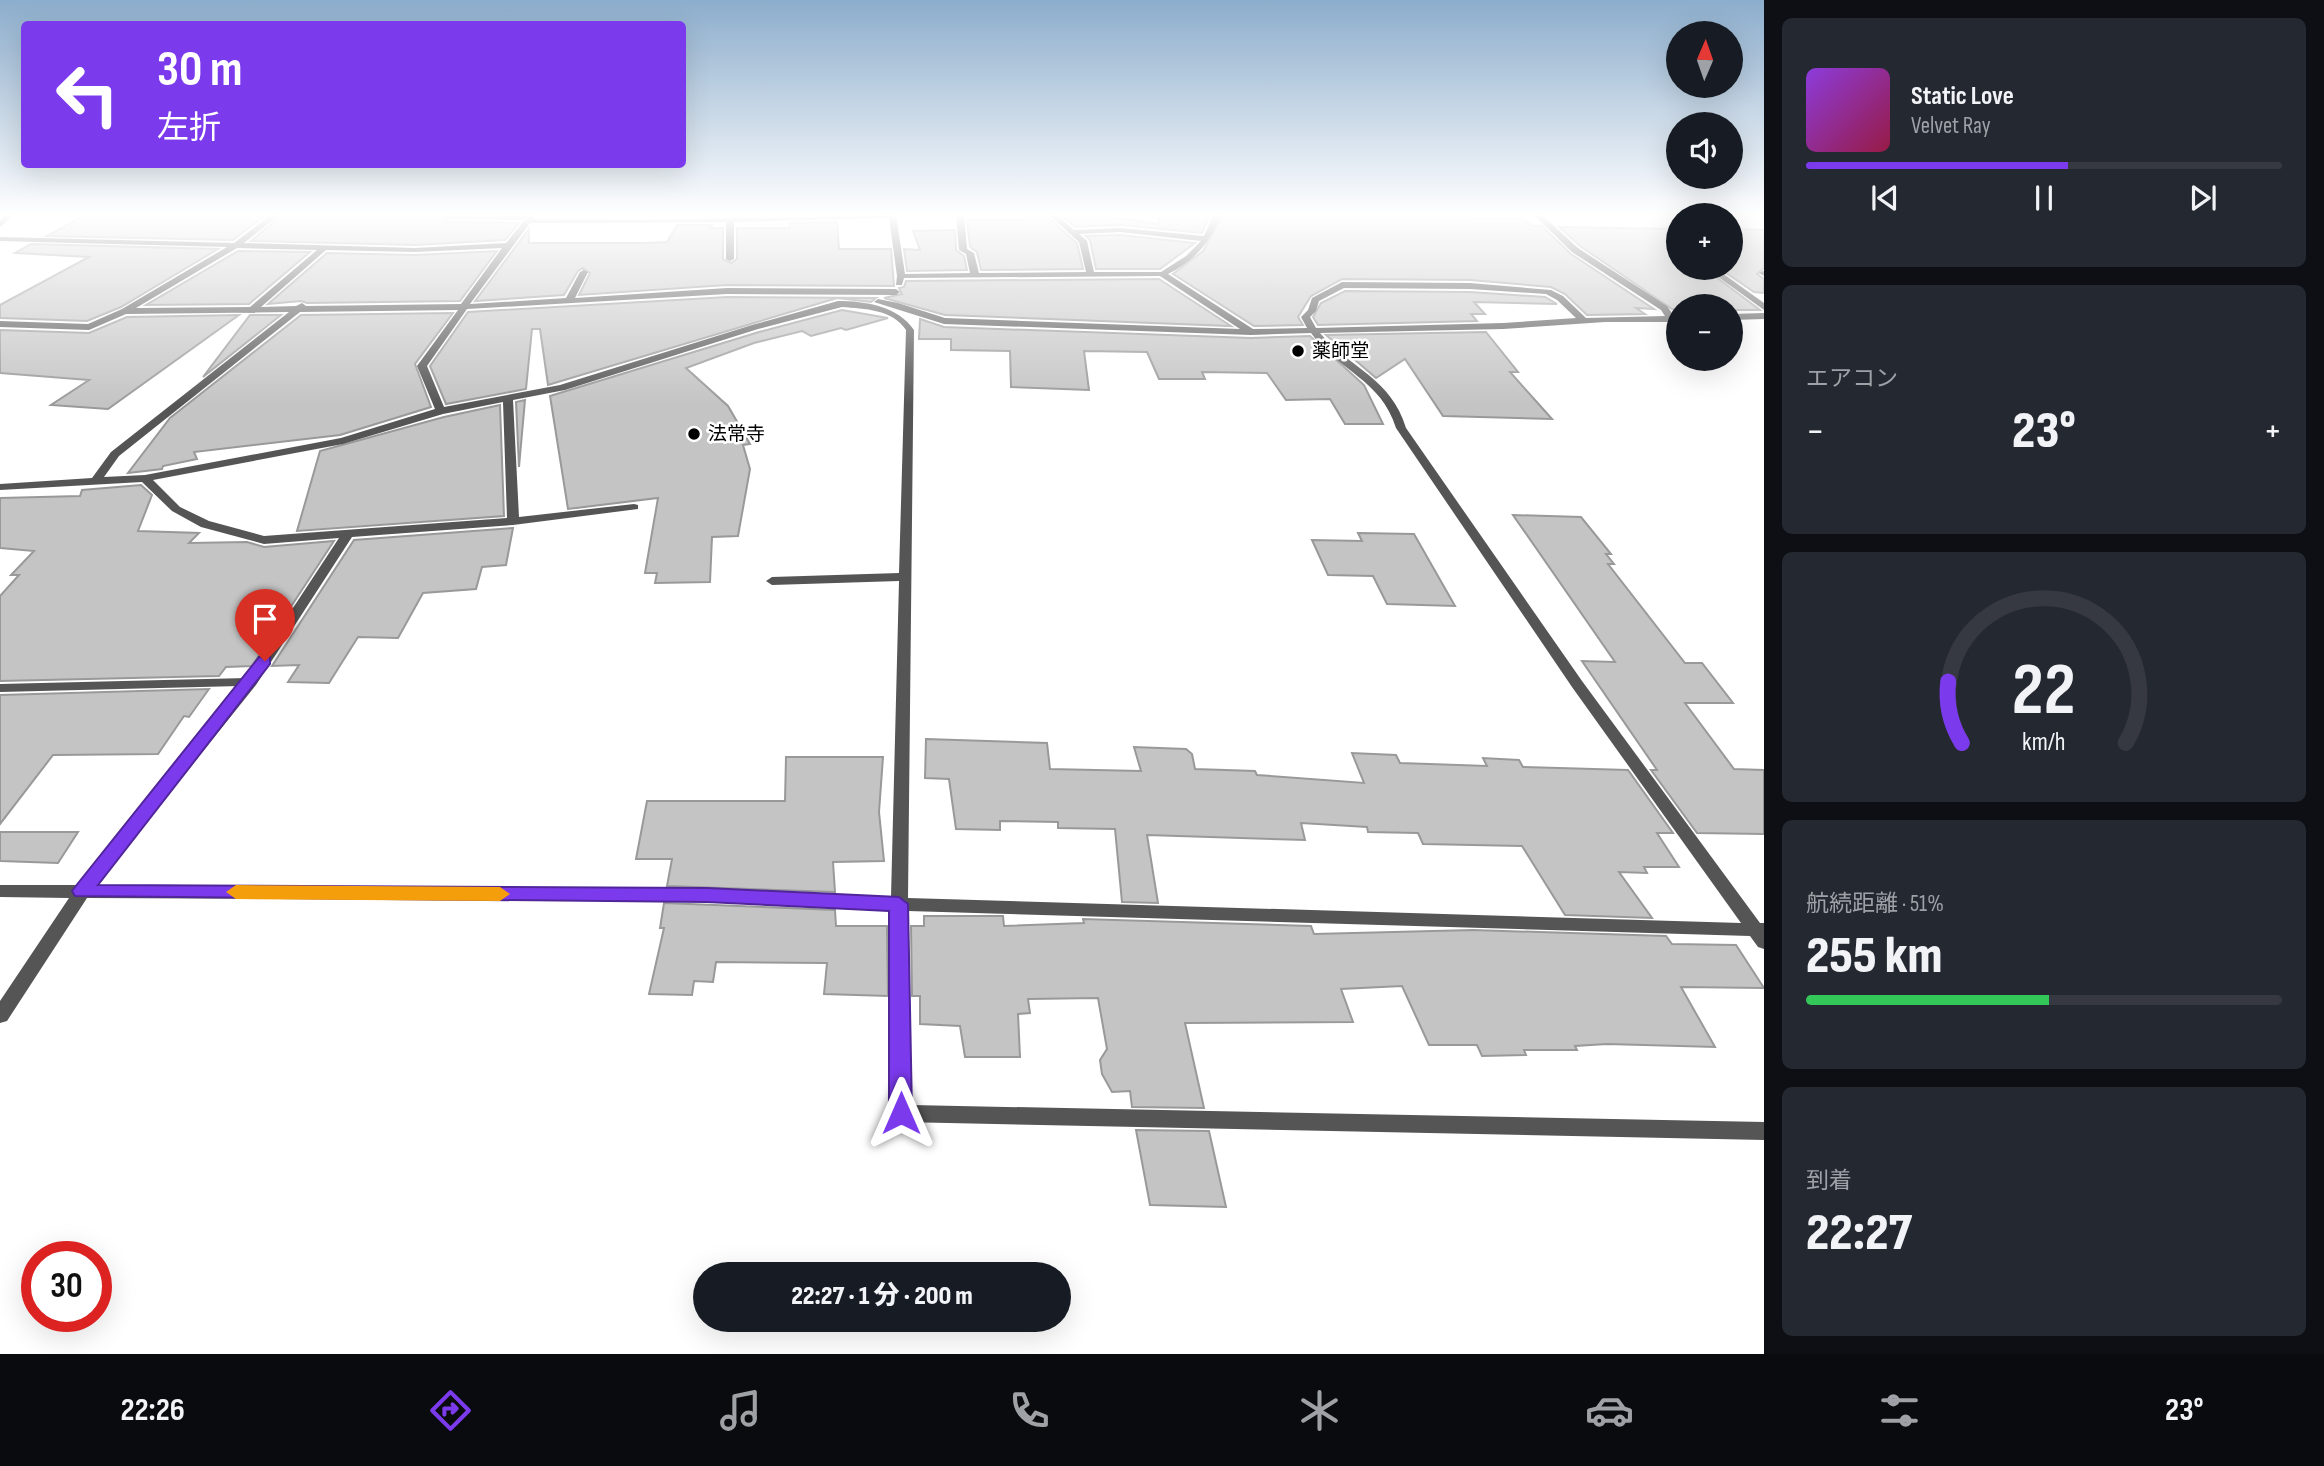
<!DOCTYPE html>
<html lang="ja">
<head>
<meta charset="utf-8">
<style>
  :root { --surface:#171b24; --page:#242831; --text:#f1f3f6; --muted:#9ea1a6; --line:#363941; --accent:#7c3aed }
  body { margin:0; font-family:"Sofia Sans Condensed","Noto Sans JP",sans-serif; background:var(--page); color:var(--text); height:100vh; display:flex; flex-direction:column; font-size:26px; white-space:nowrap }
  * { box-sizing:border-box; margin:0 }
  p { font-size:23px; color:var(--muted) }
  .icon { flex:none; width:38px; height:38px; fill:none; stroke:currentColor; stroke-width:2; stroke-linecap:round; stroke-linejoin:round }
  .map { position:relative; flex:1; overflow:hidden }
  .details { display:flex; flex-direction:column; gap:18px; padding:18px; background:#0d0f14; width:560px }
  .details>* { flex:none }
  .hud { position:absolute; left:21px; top:21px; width:665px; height:147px; border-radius:7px; box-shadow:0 7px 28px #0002; background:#7c3aed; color:#fff; overflow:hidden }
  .needle { width:46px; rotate:2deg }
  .controls { position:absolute; left:1666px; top:21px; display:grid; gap:14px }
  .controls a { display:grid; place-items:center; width:77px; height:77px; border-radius:50%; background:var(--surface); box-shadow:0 7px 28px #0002; font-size:35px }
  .speed { position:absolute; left:21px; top:1241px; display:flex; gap:14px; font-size:35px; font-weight:700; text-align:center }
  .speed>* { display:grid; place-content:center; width:91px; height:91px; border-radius:50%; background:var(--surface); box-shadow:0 7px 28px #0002; line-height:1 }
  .speed .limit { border:10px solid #d22; background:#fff; color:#111 }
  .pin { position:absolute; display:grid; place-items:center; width:60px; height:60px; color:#fff; margin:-72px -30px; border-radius:50% 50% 50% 0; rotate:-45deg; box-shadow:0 0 7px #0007 }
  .pin .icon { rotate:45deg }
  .me { position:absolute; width:77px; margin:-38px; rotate:0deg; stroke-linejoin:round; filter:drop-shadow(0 0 5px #0008) }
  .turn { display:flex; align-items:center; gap:24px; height:147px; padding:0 21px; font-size:32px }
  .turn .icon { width:91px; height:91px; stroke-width:2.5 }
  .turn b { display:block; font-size:49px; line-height:60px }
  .big { font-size:52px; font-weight:800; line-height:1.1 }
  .details .widget { flex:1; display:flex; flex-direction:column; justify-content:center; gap:10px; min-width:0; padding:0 24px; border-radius:10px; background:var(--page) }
  .details .dial { align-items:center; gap:0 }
  .dial svg { height:182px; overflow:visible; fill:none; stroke:var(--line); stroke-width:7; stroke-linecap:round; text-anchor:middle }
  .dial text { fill:var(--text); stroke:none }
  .song { display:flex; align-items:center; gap:21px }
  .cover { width:84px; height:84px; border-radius:10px; background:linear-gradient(135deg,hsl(270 70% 55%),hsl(340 70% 35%)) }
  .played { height:7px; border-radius:4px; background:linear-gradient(90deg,var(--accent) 55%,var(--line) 55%) }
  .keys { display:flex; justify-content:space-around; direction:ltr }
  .heat { display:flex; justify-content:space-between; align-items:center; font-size:38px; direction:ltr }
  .charge { height:10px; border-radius:5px; background:linear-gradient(90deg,#34c759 51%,var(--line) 0) }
  .trip { position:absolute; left:693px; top:1262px; width:378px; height:70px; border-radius:35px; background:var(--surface); box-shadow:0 7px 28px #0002; font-weight:800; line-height:70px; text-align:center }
  .tab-bar { display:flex; height:112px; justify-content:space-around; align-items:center; background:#090b0e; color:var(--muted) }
  .tab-bar .icon { width:49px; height:49px }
  .tab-bar .selected { color:var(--accent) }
  .tab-bar b { font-size:32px; color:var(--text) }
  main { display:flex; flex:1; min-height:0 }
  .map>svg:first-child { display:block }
  .building { fill:#c4c4c4; stroke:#999; stroke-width:2 }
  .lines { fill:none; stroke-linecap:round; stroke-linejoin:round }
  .street { fill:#555; fill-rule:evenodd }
  .secondary { fill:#222; fill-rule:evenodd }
  .route { fill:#7c3aed; stroke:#51269a; stroke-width:2 }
  .slow { fill:#f59e0b }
  .poi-dot { fill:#000; stroke:#fff; stroke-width:2.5 }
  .labels { text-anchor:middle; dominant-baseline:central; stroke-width:5; stroke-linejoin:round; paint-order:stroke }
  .far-poi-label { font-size:19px; fill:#000; stroke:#fff; text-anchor:start }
</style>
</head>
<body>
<main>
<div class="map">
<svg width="1764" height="1354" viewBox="0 0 1764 1354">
  <rect width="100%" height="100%" fill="#fff"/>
  <g class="building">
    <polygon points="85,215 266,215 233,240 47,236"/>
    <polygon points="282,215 442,215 448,222 519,223 505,240 415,245 251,241"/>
    <polygon points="1157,215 1210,215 1202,233 1120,225 1075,227 1063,217 1102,216 1159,224"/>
    <polygon points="1223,215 1523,218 1534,226 1542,226 1571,254 1654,309 1636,308 1645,314 1587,315 1565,294 1551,287 1470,280 1342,279 1311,296 1298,317 1303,325 1254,326 1173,274 1203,251"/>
    <polygon points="1027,217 1047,217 1077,243 1083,269 981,270 977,252 970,247 967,220 1027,220"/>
    <polygon points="837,222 839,249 891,249 894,286 727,285 579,295 590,273 583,268 578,271 564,295 475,301 529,229 529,243 644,243 667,242 677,225 712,225 710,228 723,228 723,259 731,263 737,259 737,228 790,228 790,223"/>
    <polygon points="1559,227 1678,229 1678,238 1670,241 1671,246 1678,249 1678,268 1704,268 1760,310 1731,310 1731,306 1678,306 1678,309 1672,309 1580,246"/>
    <polygon points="1731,229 1764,230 1764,268 1757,274 1764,279 1764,293 1754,292 1719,268 1731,268"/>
    <polygon points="955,230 956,250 964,256 967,270 907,271 904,249 920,250 913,231"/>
    <polygon points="1120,235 1195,243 1160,269 1096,269 1090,240 1086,236"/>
    <polygon points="31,244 218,249 121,307 87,321 0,318 0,305 89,257 15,253"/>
    <polygon points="238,251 310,252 249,304 146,305"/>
    <polygon points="497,251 460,301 307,303 301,301 268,304 327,253 415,255"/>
    <polygon points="1159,279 1231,326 945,315 884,298 902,294 899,288 904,287 906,281"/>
    <polygon points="1345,291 1470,292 1545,297 1557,304 1474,302 1485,314 1471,314 1477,321 1318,325 1313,317 1321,303"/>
    <polygon points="727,297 876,298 871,302 837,298 548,385 540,329 532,329 526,389 446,404 430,366 468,312"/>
    <polygon points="842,310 888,318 846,330 841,328 811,336 802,331 754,343 686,368 728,406 750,444 743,445 750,469 738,536 712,537 710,582 655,583 657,573 645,573 658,498 568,509 550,396 759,332"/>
    <polygon points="453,313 415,364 431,407 340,435 194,452 197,459 163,466 162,469 128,473 170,418 301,315"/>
    <polygon points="239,315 108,409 51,405 89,380 0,373 0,330 89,333 127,317"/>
    <polygon points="250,315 281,315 203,377"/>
    <polygon points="920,319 944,327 1251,338 1310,336 1364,385 1383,424 1345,424 1330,399 1286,400 1267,373 1202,372 1205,379 1159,379 1147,352 1084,351 1089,390 1011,387 1010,351 951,350 951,339 919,339"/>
    <polygon points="1486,332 1518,372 1510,372 1552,419 1443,416 1405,359 1376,378 1326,335"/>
    <polygon points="525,400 519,467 516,402"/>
    <polygon points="500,405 504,516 297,531 320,451 444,417"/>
    <polygon points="141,485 152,495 138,531 199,533 189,543 247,542 264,547 334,541 252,666 226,667 219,676 0,681 0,596 19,575 11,575 34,551 0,548 0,498 80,496 82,490"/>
    <polygon points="1513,515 1581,517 1611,554 1606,554 1614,564 1608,564 1685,663 1702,663 1733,703 1685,703 1734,769 1764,770 1764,834 1697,833 1651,770 1657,770 1582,661 1615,662"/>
    <polygon points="513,528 506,565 482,567 476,589 423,593 398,638 358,637 329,683 288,682 299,665 272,666 354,540"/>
    <polygon points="1358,533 1414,534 1455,606 1387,604 1373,576 1328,575 1312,540 1362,541"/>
    <polygon points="209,689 189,717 184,716 158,754 53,755 0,824 0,695"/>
    <polygon points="926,739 1047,743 1050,769 1141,771 1134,747 1186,749 1192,754 1195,769 1255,771 1257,775 1364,783 1352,753 1396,755 1400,763 1487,766 1483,758 1519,760 1523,767 1628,770 1673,833 1657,833 1679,867 1644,867 1647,873 1619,872 1652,918 1565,915 1522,846 1423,844 1418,833 1368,832 1367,827 1301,823 1305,840 1147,835 1158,903 1122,902 1115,829 1058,828 1058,822 1000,821 1000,830 956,829 949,779 925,778"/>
    <polygon points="786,757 883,757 879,812 884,861 833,862 835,892 667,886 672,859 636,859 647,801 785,801"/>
    <polygon points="0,832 78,832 58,863 0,861"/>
    <polygon points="664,903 835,910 836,926 887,926 888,996 824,994 827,963 716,962 713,982 694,981 692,995 649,994 664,928 660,928"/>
    <polygon points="924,916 1003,916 1004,926 1084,923 1083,919 1311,926 1314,934 1473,930 1666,936 1672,944 1736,945 1764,988 1681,987 1715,1047 1607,1044 1575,1046 1577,1050 1524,1050 1526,1055 1482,1056 1477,1045 1429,1045 1402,986 1341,989 1353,1022 1185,1023 1204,1108 1132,1107 1130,1091 1112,1092 1102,1074 1100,1060 1107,1049 1098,998 1028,999 1030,1013 1018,1014 1020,1057 965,1057 960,1026 920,1024 920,996 912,996 911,926 924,926"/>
    <polygon points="1136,1130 1209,1131 1226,1207 1150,1205"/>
  </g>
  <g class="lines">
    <g class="street">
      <path d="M271 215H279L244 243 415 248 506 243 525 220 448 219 444 217 446 215H536L534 219 644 220 896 215 905 274 970 273 966 254 959 250 956 215H964L967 249 974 253 979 273 1086 272 1079 242 1049 215H1057L1074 230 1120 228 1204 236 1213 215H1221C1211 242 1194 261 1168 274L1253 329 1307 328 1301 317 1308 310 1312 298 1342 282 1470 283 1551 290 1563 296 1586 318 1665 316 1661 310 1572 252 1534 215H1542L1578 248 1667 306 1674 316H1678V322H1605L1503 329 1320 333C1351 369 1391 378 1406 428L1582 681 1760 923H1764V949L1758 947 1750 936 908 911 911 1105 1764 1122V1140L901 1122 894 1119 891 1113 890 910 707 901 87 898 7 1021 0 1023V1001L69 898 0 897V885H77L240 686 0 692V684L247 678 339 538 264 544 201 527 172 511 142 482 0 490V484L92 478 111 452 289 312 126 314 89 330 0 327V321L88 324 122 309 227 247 0 241V237L234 243ZM889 218 897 276 896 285H902L904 278 1160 276 1240 329 945 318 898 303 878 299 874 302 944 324 1251 335 1311 333C1338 371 1381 379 1396 428L1572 687 1741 923 908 898 914 330C898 306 865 301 838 301L752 325 560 385 444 407 427 366 467 309 727 294 896 295 900 292 896 289 727 288 575 298 588 272 584 270 580 272 566 298 470 304 530 223 726 222V259L730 261 734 259V222ZM1120 232 1201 241 1186 256 1161 272H1094L1087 241 1079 234ZM237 248 317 250 250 307 136 308ZM502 248 461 304 306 306 302 303 296 306 261 307 326 250 415 252ZM1344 288 1470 289 1546 294 1557 300 1576 318 1503 323 1316 328 1310 317 1316 311 1319 301ZM842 307C865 309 892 309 906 330L899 573 772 577 766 581 772 585 899 581 891 897 707 889 96 885 256 685 352 537 513 525 638 509V505L634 504 519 517 513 400 565 390 758 329ZM458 310 417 366 435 409 341 438 145 475 104 477 119 456 300 312ZM503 402 507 518 264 536 209 521 180 507 153 480 343 444 443 414Z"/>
      <polygon points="1673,241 1678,241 1678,247 1673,245"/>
      <polygon points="1706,268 1715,268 1764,303 1764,310"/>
      <polygon points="1763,271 1764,271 1764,276 1759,273"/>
      <polygon points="1764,313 1764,319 1731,320 1731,314"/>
    </g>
    <polygon class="secondary" points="6,215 14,215 0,227 0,221"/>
  </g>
  <linearGradient id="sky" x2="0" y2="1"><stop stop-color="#8cadcc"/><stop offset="0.53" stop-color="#fff"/><stop offset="1" stop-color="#fff" stop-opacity="0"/></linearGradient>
  <rect width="1764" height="405" fill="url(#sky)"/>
  <polygon class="route" points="265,656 270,657 270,664 98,885 707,888 899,897 908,904 912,1113 909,1120 901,1122 893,1120 889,1113 889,911 707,902 75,896 72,891 75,887 259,657"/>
  <polygon class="slow" points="236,885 500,887 510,894 500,901 236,899 226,892"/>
  <g class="poi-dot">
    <circle cx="1298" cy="351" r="7"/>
    <circle cx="694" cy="434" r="7"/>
  </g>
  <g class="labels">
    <g class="far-poi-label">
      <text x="1312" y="351">薬師堂</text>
      <text x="708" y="434">法常寺</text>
    </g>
  </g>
</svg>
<div class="controls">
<a><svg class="needle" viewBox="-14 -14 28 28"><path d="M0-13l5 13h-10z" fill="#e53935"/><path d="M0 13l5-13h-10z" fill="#9ea1a6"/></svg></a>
<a><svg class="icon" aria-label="sound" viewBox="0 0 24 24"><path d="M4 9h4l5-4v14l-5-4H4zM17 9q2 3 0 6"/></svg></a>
<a>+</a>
<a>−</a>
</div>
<div class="speed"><div class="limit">30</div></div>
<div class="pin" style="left:265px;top:661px;background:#d93025"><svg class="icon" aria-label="arrive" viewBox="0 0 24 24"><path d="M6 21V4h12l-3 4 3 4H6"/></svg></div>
<svg class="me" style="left:901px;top:1113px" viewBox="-20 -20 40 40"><path d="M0-17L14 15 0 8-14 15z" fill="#7c3aed" stroke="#fff" stroke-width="4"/></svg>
<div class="trip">22:27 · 1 分 · 200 m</div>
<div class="hud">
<div class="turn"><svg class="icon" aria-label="left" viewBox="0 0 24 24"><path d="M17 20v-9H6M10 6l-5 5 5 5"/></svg><div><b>30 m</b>左折</div></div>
</div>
</div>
<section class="details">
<div class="widget">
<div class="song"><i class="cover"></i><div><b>Static Love</b><p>Velvet Ray</p></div></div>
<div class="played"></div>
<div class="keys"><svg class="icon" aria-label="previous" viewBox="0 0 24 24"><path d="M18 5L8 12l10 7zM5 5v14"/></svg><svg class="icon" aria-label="pause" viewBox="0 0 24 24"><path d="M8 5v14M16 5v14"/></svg><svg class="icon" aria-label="next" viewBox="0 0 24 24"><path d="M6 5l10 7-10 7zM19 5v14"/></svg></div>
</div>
<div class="widget"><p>エアコン</p>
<div class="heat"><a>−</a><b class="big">23°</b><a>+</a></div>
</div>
<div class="widget dial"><svg viewBox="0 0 100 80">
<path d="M14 69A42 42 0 1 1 86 69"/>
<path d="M14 69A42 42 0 0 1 8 42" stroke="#7c3aed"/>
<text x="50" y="56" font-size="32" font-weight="700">22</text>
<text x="50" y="72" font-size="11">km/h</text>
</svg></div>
<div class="widget"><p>航続距離 · 51%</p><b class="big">255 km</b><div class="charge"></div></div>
<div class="widget"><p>到着</p><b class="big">22:27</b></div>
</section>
</main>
<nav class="tab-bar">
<b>22:26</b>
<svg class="icon selected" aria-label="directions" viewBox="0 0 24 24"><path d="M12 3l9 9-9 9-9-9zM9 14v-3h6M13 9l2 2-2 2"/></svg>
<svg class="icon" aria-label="music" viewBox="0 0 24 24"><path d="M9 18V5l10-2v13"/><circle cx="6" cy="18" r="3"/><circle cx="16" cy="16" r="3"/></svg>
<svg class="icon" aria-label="phone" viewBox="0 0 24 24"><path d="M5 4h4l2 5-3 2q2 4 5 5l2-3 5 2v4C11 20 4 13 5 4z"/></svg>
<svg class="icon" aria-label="climate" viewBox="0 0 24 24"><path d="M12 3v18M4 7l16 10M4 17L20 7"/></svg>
<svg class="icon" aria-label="car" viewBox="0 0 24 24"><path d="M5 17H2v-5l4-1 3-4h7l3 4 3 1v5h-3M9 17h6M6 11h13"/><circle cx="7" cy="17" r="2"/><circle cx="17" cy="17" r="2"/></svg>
<svg class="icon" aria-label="filters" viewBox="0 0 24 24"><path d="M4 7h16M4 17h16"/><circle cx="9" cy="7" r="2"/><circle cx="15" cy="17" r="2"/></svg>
<b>23°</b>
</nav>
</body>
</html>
